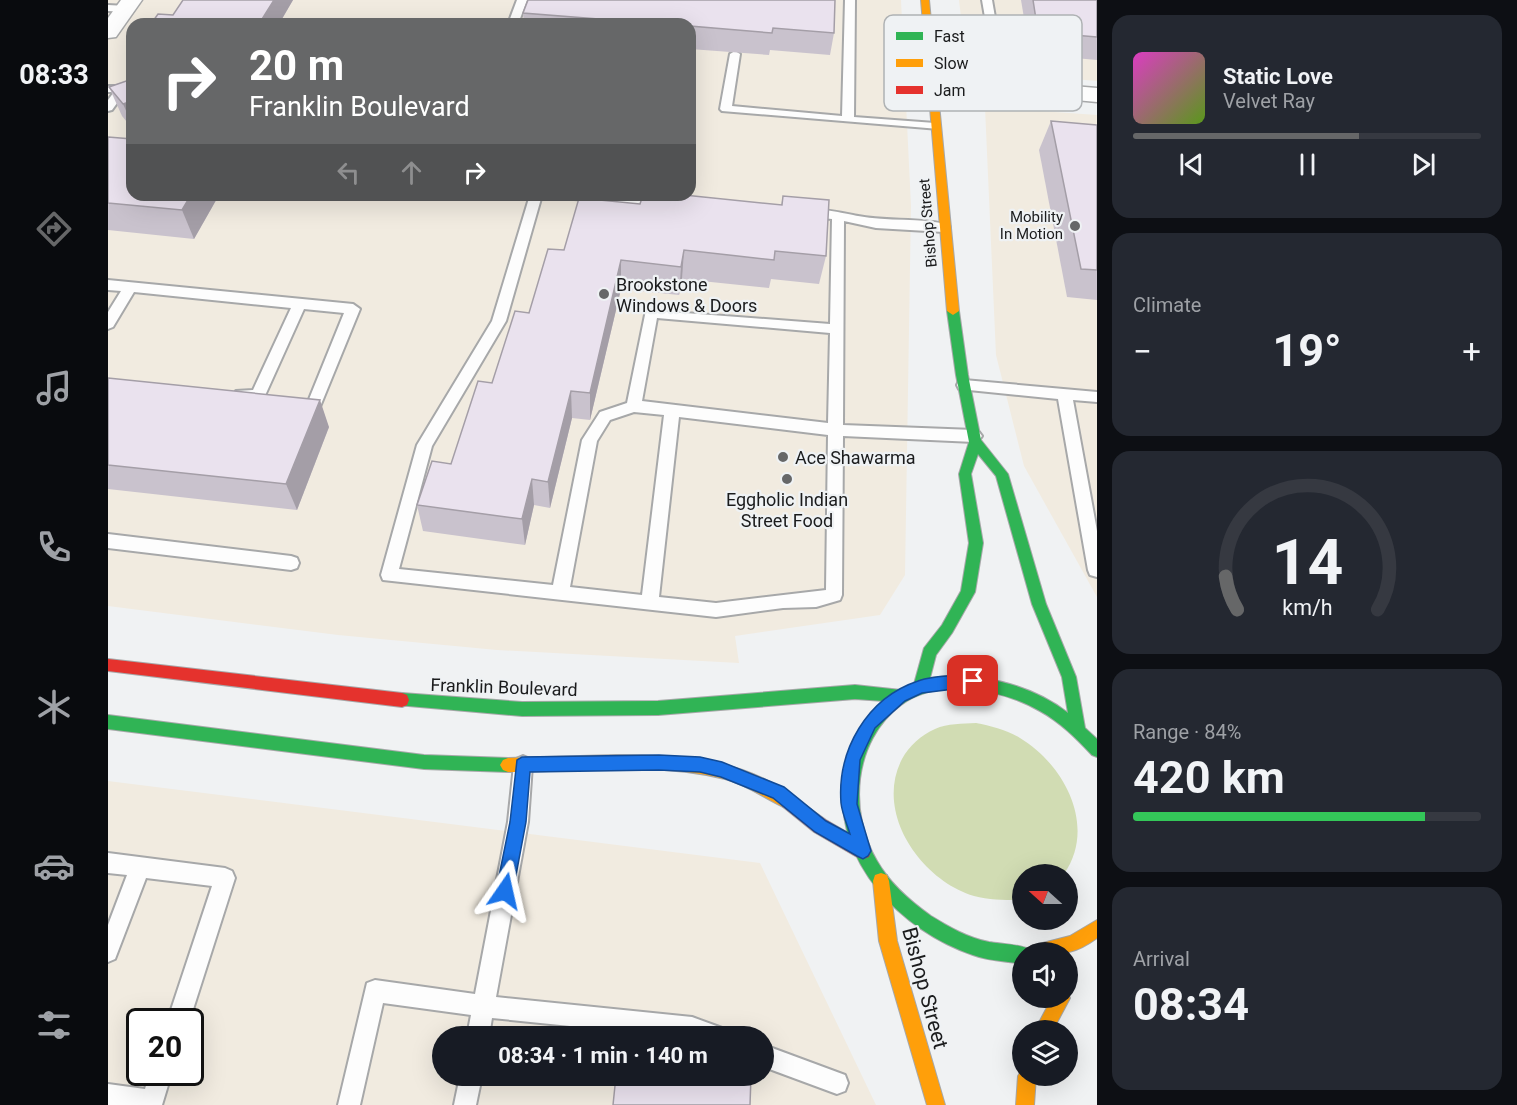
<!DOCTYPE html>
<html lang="en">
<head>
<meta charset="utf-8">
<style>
  :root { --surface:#171b24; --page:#242831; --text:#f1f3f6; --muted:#9ea1a6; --line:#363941; --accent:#666768 }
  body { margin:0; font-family:Roboto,sans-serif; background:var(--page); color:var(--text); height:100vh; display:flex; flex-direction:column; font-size:22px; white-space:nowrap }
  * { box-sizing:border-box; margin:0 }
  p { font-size:20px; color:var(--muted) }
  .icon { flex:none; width:33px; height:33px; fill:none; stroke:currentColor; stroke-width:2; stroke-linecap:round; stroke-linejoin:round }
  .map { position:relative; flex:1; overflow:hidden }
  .details { display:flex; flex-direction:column; gap:15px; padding:15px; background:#0d0f14; width:420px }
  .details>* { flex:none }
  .banner { position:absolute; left:18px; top:18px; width:570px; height:183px; border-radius:18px; box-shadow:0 6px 24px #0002; background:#666768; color:#fff; overflow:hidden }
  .needle { width:39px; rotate:291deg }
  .buttons { position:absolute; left:904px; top:864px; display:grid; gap:12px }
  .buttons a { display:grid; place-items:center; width:66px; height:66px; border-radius:50%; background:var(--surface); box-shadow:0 6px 24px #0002; font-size:30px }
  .speed { position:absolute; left:18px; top:1008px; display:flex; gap:12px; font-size:30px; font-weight:700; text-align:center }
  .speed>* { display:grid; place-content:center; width:78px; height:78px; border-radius:50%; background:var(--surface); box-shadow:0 6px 24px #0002; line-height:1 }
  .speed .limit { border:3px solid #111; border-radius:9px; background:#fff; color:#111 }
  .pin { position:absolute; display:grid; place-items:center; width:51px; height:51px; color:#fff; margin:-26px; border-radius:12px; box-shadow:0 3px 9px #0006 }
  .me { position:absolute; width:66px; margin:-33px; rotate:11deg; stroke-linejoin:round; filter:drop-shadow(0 0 4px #0008) }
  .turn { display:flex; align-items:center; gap:21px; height:126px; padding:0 24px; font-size:27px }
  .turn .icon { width:78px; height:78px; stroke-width:2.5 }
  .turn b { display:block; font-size:42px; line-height:51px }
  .lanes { display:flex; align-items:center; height:57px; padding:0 24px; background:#0003; justify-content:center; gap:30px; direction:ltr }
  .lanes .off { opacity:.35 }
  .big { font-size:45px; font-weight:700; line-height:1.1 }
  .details .widget { flex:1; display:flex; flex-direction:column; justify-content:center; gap:9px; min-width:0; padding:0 21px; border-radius:18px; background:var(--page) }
  .details .dial { align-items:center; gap:0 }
  .dial svg { height:156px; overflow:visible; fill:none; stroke:var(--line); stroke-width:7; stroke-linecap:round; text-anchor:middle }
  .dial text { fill:var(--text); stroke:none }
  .song { display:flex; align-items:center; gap:18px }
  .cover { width:72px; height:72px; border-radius:9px; background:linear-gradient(135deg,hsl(310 70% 55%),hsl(90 70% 35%)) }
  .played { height:6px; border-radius:3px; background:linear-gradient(90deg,var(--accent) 65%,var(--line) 65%) }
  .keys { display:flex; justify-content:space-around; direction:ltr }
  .heat { display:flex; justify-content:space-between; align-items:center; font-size:33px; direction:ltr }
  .charge { height:9px; border-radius:4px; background:linear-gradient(90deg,#34c759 84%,var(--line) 0) }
  .trip { position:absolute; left:324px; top:1026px; width:342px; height:60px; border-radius:30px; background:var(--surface); box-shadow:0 6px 24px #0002; font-weight:700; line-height:60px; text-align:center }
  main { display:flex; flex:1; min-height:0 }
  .tabs { display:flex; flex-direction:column; width:108px; justify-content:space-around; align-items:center; background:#090b0e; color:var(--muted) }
  .tabs .icon { width:42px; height:42px }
  .tabs .current { color:var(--accent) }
  .tabs b { font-size:27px; color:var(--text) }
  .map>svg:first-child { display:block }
  .industrial { fill:#f1ebe0; fill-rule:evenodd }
  .green { fill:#d1dcb3 }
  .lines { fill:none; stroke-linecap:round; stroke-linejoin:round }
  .lane-casing { stroke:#a7a8a9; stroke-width:4 }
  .street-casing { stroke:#a7a8a9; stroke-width:3 }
  .fast-casing { stroke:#a7a8a9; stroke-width:2 }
  .slow-casing { stroke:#a7a8a9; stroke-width:2 }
  .jam-casing { stroke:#a7a8a9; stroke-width:2 }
  .lane { fill:#fdfdfd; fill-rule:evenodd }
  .street { fill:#fdfdfd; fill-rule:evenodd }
  .fast { fill:#30b455; fill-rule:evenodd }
  .slow { fill:#ff9f0a; fill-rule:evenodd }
  .jam { fill:#e5322d; fill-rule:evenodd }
  .wall { fill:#c9c2cd }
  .shaded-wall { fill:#a49ea7 }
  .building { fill:#eae2ee; stroke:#a49ea7; stroke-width:1.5 }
  .route { fill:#1a73e8; stroke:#114b97; stroke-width:1.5 }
  .poi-dot { fill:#666768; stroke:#eff2f4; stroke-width:2 }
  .labels { text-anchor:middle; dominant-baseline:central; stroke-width:4.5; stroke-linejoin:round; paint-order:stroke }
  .far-poi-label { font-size:15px; fill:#1b1c1d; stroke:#eff2f4; text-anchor:end }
  .far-street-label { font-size:15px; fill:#1b1c1d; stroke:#eff2f4 }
  .poi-label { font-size:18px; fill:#1b1c1d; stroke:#eff2f4; text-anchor:start }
  .street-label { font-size:18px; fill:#1b1c1d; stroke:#eff2f4 }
  .near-street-label { font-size:21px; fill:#1b1c1d; stroke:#eff2f4 }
  .key { fill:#eff2f4; stroke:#afb2b4; stroke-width:1.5 }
  .key-label { font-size:16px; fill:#1b1c1d }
</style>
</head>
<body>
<main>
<nav class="tabs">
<b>08:33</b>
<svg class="icon current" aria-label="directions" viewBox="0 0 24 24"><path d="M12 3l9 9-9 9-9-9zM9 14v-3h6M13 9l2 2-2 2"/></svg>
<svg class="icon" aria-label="music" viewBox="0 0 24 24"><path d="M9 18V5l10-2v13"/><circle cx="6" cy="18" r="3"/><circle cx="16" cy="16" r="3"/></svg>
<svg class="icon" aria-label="phone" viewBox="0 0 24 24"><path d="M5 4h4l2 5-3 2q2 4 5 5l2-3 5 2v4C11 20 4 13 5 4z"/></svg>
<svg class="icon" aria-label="climate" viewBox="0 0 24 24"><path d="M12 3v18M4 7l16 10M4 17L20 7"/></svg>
<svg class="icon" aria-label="car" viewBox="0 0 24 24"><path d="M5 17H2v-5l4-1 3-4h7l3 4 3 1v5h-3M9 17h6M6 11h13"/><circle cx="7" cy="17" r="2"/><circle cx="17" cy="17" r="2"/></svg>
<svg class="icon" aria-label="filters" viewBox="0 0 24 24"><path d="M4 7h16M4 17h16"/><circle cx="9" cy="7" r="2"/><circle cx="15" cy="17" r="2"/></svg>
</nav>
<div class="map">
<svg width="989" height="1105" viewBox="0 0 989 1105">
  <rect width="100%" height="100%" fill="#f0f2f3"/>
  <g class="industrial">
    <path d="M0 0H793L803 206 797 575 772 615 627 636 631 663 389 650 230 635 0 606ZM24 24H582V195H24Z"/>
    <polygon points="851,0 989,0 989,81 869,71 858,60"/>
    <polygon points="877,107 989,115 989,597 916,466 888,355"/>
    <path d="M0 781 652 863 768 1105H0ZM32 1022H82V1072H32ZM334 1036H656V1076H334Z"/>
  </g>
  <path class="green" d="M868 723C883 726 899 730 912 738 957 765 989 827 956 874H915V899L912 900C896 900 881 900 866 896 813 880 766 813 794 759 801 746 813 735 827 729 840 723 854 724 868 723Z"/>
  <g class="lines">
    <defs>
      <g id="lane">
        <polygon points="409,0 419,0 410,24 400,24"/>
        <polygon points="737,0 747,0 746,117 827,123 831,125 831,129 614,111 612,109 622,54 627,51 632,54 624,106 734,116"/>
        <polygon points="874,0 884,0 892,46 891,48 887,49 882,46"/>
        <polygon points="0,5 18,6 23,9 18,12 0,11"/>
        <polygon points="0,86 24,86 24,92 17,92 4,110 0,111 0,100 6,92 0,92"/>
        <path d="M422 195H434L398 321 324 446 291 569 445 585 474 440 492 412 519 403 538 310 722 324 724 219 693 216 691 213C699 204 738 214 750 216 780 222 812 217 841 225L842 228 836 232 768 228 736 221 735 425 866 430 871 432 874 436 871 440 866 442 735 436 734 595 732 600 708 607 675 608 608 617 275 580 273 575 309 445 384 321ZM549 318 722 333 720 423 534 401ZM526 412 556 415 534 595 462 587 489 441 502 420ZM571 417 720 435 718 590 608 603 551 597Z"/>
        <path d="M460 195C478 195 551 192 561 202L555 206 466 199Z"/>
        <polygon points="0,280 245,304 252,309 207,419 205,423 195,423 193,419 236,313 196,309 155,400 128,399 126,395 128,391 145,390 183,308 26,292 5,327 0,329 0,312 13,291 0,290"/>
        <polygon points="856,380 989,392 989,402 965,400 989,531 989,577 982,575 980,570 950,399 851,389 849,385 851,381"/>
        <polygon points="0,534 183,556 189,558 191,563 189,568 183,570 0,548"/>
        <polygon points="415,756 422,759 424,765 420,822 388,997 584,1017 614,1028 617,1036 561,1036 384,1018 381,1036 359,1036 363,1015 275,1003 252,1105 230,1105 259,983 267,980 367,994 400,822 406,765 408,759"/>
        <polygon points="0,853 117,868 124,871 127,878 81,1022 59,1022 104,886 38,878 7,959 0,962 0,925 19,875 0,873"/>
        <polygon points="656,1045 737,1075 740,1083 737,1091 729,1094 656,1067"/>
        <polygon points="42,1072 64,1072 54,1105 0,1105 0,1084 37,1089"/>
        <polygon points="352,1076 374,1076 368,1105 346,1105"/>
      </g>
      <g id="street">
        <polygon points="13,0 34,0 8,37 0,38 0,18"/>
        <polygon points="823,74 989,88 989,102 815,86 812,81 815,76"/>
      </g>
      <g id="fast">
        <path d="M845 307 851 311 860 375 873 440 900 474 938 604 968 677 977 728 989 739V757L984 755C968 738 952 722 932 711 894 689 831 677 793 705 745 741 740 812 769 861 782 884 802 901 823 916 841 927 860 938 881 942 894 944 909 944 921 949L923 952H915V964C898 961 881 961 865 955 794 931 725 862 736 781 741 750 752 723 776 701L747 699 550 715 414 716 289 705 287 700 289 695 294 693 414 702 550 701 747 685 793 690 806 684 816 648 834 625 853 591 861 543 851 474 861 442 848 375 839 311ZM870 454 888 476 924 604 954 677 960 713C923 684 868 671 822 678L828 655 844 633 867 592 875 543 863 474Z"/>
        <polygon points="0,715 316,755 400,758 405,760 408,765 405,770 400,772 316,769 0,729"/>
      </g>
      <g id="slow">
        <polygon points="813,0 821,0 851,311 845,315 839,311"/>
        <path d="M508 755C564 755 622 757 671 787 678 791 685 793 688 801L686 806 680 809C658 800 641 785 617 779 547 761 471 772 400 772L395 770 392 765 395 760 400 758Z"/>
        <polygon points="773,873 779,875 781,881 789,941 837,1105 819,1105 771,941 765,881 767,875"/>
        <path d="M989 920V938C961 958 954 952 921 952L923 946 962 936Z"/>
        <polygon points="960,994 962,998 945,1030 927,1030 944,998 960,998"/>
        <polygon points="915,1068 915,1076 928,1076 926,1105 908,1105 910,1076"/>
      </g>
      <g id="jam">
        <polygon points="0,659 294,693 299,695 301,700 299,705 294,707 0,671"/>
        <polygon points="680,793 718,820 761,845 763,851 761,857 755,859 749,857 706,832 674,806 672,801 674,796"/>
      </g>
    </defs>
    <use href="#lane" class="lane-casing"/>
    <use href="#street" class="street-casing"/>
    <use href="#fast" class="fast-casing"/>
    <use href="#slow" class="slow-casing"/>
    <use href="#jam" class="jam-casing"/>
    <use href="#lane" class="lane"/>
    <use href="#street" class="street"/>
    <use href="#fast" class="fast"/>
    <use href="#slow" class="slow"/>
    <use href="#jam" class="jam"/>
  </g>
  <g class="wall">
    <polygon points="75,0 185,0 171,24 43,24 65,15"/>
    <polygon points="420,0 726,33 722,55 662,50 661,55 582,49 582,24 416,24 415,13"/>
    <polygon points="913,0 989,0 989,60 922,54"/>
    <polygon points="24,79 24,128 14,116 1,87"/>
    <polygon points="943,121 989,125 989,300 959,297 931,150"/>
    <polygon points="0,137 24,195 111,195 86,239 0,230"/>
    <polygon points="675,196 718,256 711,284 663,279 661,288 574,279 571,295 513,289 482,420 464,418 442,508 426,505 417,545 315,531 309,505 343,464 421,313 456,250 532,204 673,205"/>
    <polygon points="0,378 221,427 189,510 0,489"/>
  </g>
  <g class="shaded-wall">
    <polygon points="166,0 185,0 171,24 151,24"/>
    <polygon points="24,101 24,124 15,104"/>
    <polygon points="83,195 111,195 86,239 74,210"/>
    <polygon points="576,250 574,279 571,295 573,267"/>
    <polygon points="513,260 513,289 482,420 482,393"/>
    <polygon points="463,391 464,418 442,508 440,482"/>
    <polygon points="212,400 221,427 189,510 178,484"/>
    <polygon points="424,479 426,505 417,545 414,519"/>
  </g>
  <g class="building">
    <polygon points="75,0 166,0 151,24 93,19 90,24 43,24 50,14 65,15"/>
    <polygon points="420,0 727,0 726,33 665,28 664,33 582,26 582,24 554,24 415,13"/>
    <polygon points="925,0 989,0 989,37 930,32"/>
    <polygon points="24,79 24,101 15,104 1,87"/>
    <polygon points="943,121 989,125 989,270 973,269"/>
    <polygon points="0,137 24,139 24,195 83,195 74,210 0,203"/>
    <polygon points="535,195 576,195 674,205 675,196 721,200 718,256 667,251 666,260 576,250 573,267 513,260 482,393 463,391 440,482 424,479 414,519 309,505 324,461 343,464 370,381 384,383 407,311 421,313 440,249 456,250 471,198 532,204"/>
    <polygon points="0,378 212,400 178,484 0,465"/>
    <polygon points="508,1076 643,1076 642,1105 505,1105"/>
  </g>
  <path class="route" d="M865 674 870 676 872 681 870 686 814 693 797 701 767 728 752 760 749 804 763 851 760 856 755 859 749 856 707 832 665 798 613 777 592 772 551 770 422 772 418 822 405 891 403 897 397 900 391 897 388 891 402 822 409 760 414 757 551 755 592 757 614 762 676 787 718 821 742 834C739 824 734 813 733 803 729 750 759 698 810 681 826 675 847 676 865 674Z"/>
  <g class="poi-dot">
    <circle cx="967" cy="226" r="6"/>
    <circle cx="496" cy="294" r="6"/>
    <circle cx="675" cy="457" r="6"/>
    <circle cx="679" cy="479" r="6"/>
  </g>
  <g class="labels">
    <g class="far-poi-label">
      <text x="955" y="217">Mobility<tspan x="955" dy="17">In Motion</tspan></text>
    </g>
    <g class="far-street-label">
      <text transform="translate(820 223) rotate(-95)">Bishop Street</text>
    </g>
    <g class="poi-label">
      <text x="508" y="284">Brookstone<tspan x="508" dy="21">Windows &amp; Doors</tspan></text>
      <text x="687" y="457">Ace Shawarma</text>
      <text x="679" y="499" text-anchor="middle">Eggholic Indian<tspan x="679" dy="21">Street Food</tspan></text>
    </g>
    <g class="street-label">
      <text transform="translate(396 687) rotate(2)">Franklin Boulevard</text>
    </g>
    <g class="near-street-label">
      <text transform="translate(817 988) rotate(75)">Bishop Street</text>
    </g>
  </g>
  <rect x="776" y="15" width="198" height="96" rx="9" class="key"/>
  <rect x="788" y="32" width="27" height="8" fill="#30b455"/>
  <rect x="788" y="59" width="27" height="8" fill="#ff9f0a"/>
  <rect x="788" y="86" width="27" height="8" fill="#e5322d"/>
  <g class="key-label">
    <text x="826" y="42">Fast</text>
    <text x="826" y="69">Slow</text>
    <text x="826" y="96">Jam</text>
  </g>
</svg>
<div class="buttons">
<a><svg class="needle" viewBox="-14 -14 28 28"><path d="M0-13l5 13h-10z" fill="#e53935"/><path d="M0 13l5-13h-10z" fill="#9ea1a6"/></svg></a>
<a><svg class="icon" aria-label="sound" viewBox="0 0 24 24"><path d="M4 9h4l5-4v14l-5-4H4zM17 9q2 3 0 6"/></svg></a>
<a><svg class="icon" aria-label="layers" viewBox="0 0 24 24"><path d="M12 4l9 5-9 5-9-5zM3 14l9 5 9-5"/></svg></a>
</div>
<div class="speed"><div class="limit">20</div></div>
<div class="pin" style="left:865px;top:681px;background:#d93025"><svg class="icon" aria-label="arrive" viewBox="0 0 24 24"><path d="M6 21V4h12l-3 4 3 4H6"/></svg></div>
<svg class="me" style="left:397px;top:891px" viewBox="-20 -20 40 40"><path d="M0-17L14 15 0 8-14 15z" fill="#1a73e8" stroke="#fff" stroke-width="4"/></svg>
<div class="trip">08:34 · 1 min · 140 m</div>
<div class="banner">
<div class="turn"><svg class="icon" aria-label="right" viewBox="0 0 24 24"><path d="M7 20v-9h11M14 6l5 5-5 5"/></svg><div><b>20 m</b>Franklin Boulevard</div></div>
<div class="lanes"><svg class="icon off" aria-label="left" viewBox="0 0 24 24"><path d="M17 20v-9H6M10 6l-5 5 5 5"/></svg><svg class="icon off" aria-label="ahead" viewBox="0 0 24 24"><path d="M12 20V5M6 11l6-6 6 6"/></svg><svg class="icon" aria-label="right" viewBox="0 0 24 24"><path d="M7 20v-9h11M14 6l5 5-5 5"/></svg></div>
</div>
</div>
<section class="details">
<div class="widget">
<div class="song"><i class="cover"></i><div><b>Static Love</b><p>Velvet Ray</p></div></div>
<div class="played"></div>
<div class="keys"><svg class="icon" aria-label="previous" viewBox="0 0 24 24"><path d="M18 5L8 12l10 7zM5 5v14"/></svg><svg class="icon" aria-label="pause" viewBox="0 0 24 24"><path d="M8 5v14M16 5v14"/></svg><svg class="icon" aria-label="next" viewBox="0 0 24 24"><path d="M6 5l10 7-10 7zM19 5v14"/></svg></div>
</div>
<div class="widget"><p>Climate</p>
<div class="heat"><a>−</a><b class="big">19°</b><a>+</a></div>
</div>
<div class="widget dial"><svg viewBox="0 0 100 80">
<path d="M14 69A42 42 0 1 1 86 69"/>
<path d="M14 69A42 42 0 0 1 8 52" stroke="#666768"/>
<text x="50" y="56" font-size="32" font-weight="700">14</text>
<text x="50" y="72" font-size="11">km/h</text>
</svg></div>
<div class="widget"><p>Range · 84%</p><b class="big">420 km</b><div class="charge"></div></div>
<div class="widget"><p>Arrival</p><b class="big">08:34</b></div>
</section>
</main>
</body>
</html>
